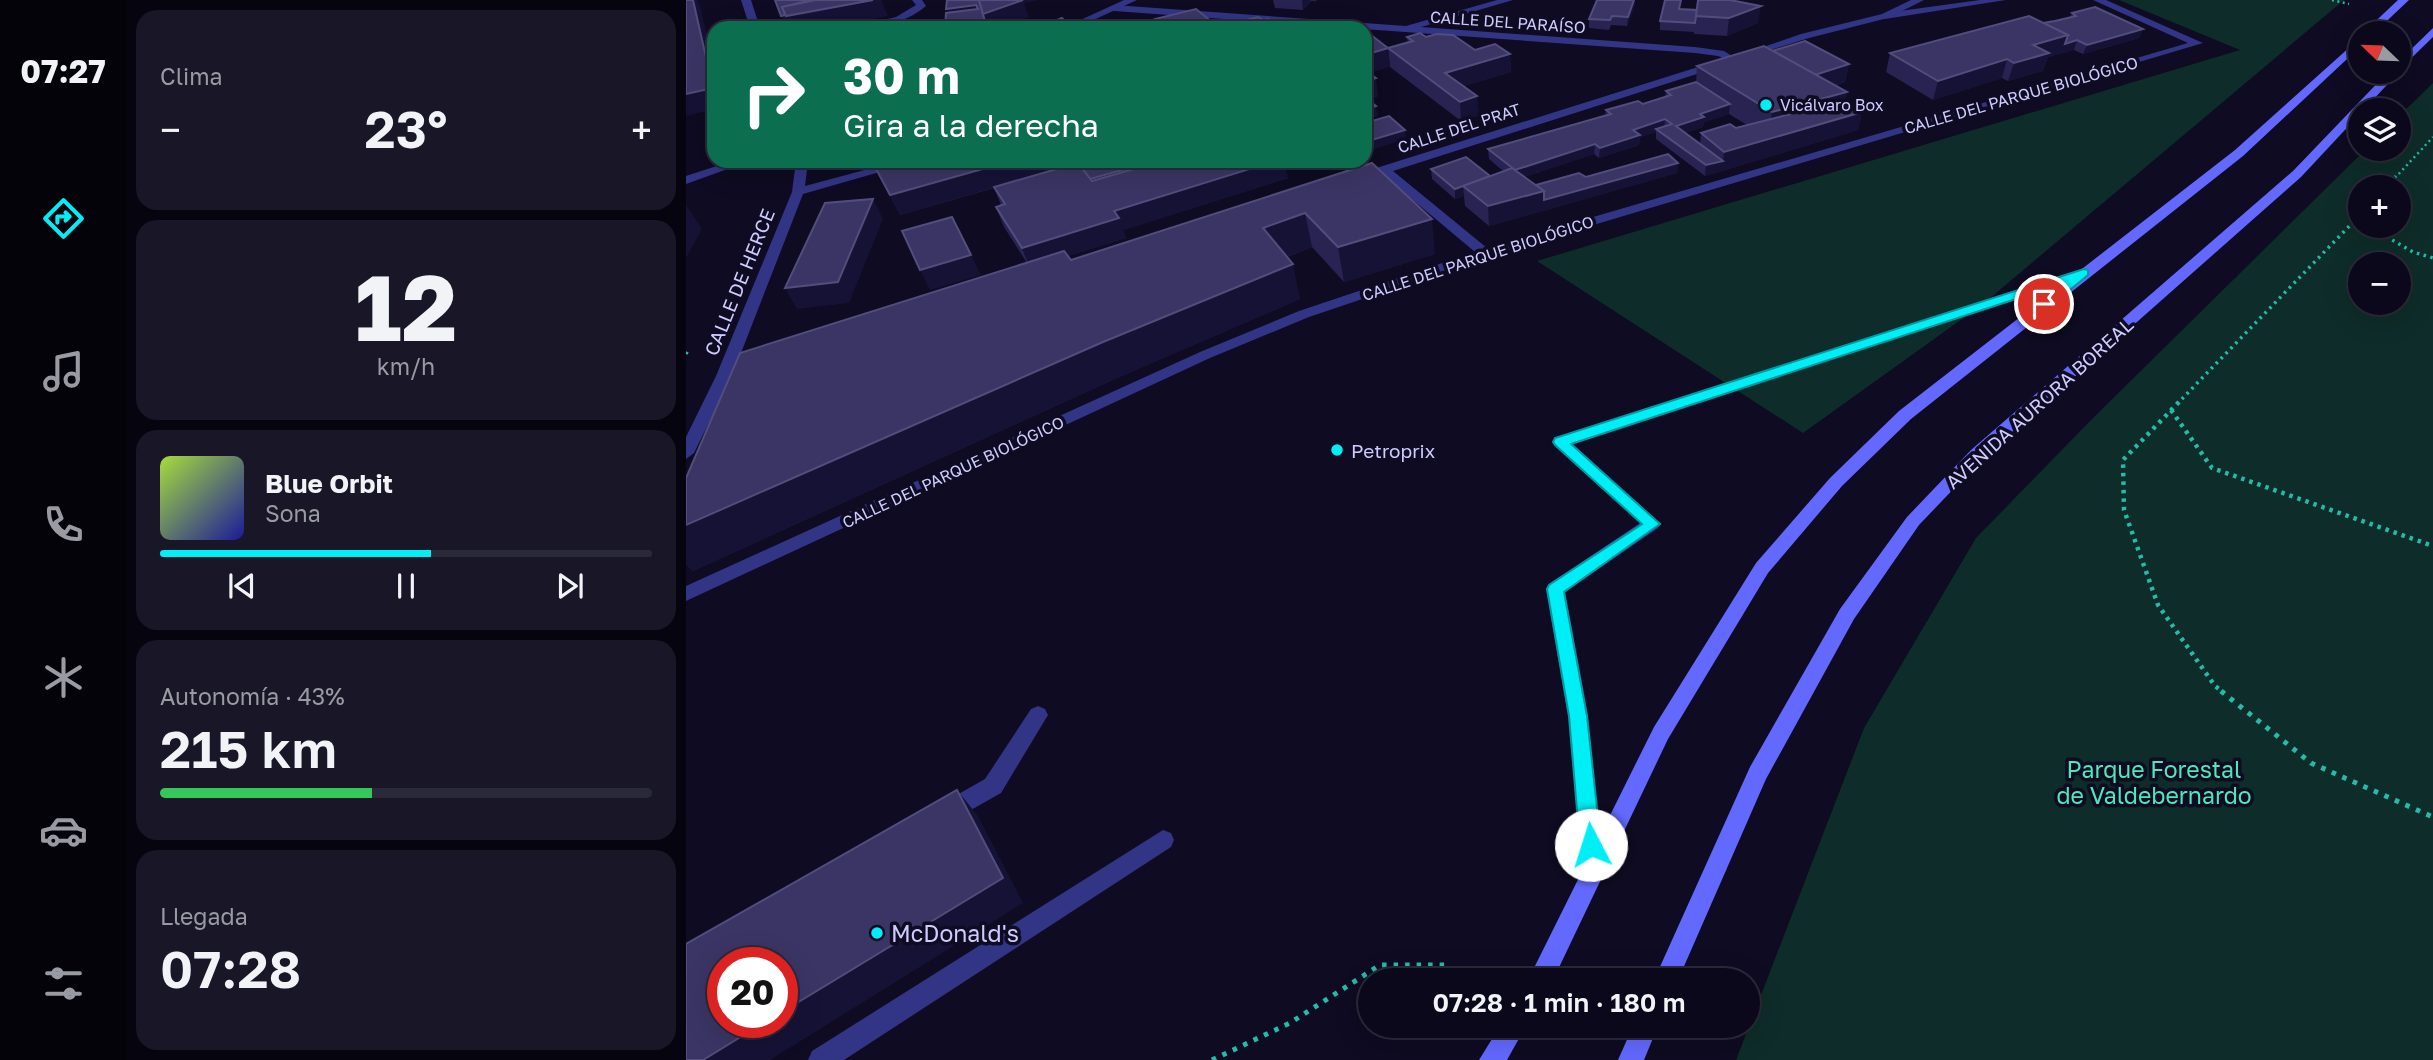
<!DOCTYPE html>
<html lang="es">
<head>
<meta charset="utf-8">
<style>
  :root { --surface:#0a081a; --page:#181627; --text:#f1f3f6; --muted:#999aa2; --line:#2a2939; --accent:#00eff7 }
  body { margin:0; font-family:"Golos Text",sans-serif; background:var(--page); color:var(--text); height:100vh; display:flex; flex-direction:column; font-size:26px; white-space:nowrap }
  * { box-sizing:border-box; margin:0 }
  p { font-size:23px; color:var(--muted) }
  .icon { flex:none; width:38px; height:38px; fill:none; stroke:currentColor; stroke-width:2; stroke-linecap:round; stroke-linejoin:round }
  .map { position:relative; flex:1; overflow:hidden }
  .drawer { display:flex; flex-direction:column; gap:10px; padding:10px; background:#06040e; width:560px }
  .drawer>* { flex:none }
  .banner { position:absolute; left:21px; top:21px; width:665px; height:147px; border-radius:21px; box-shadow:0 7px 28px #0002,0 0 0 2px var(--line); background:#0b6e4f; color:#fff; overflow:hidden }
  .needle { width:46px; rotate:293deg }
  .tools { position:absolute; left:1662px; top:21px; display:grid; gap:14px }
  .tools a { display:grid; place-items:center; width:63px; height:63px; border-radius:50%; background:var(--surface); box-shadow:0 7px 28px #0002,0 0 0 2px var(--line); font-size:35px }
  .speed { position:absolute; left:21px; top:947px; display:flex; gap:14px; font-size:35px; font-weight:700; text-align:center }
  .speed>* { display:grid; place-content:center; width:91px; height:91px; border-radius:50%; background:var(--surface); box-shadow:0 7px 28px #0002,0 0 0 2px var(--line); line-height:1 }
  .speed .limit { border:10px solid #d22; background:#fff; color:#111 }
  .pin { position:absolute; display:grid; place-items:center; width:60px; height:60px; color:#fff; margin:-30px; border:4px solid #fff; border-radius:50%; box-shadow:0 2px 7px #0007 }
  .me { position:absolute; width:77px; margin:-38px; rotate:355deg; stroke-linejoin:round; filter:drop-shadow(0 0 5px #0008) }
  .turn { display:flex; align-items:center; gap:24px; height:147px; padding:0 21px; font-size:32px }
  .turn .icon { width:91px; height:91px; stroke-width:2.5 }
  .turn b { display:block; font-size:49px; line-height:60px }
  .big { font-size:52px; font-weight:600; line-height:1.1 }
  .drawer .widget { flex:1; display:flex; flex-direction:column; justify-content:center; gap:10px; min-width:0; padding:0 24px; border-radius:21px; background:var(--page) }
  .drawer .dial { align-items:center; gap:0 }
  .dial b { font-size:91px; line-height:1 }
  .song { display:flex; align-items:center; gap:21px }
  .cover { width:84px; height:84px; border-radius:10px; background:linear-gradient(135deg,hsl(80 70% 55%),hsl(240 70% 35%)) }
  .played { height:7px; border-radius:4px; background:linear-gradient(90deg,var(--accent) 55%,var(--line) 55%) }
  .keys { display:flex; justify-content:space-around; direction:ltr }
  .heat { display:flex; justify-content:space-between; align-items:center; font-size:38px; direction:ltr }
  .charge { height:10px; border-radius:5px; background:linear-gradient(90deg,#34c759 43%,var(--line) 0) }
  .trip { position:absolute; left:672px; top:968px; width:402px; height:70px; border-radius:35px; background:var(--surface); box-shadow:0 7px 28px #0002,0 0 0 2px var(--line); font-weight:600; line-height:70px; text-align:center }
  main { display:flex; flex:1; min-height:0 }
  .tabs { display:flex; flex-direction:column; width:126px; justify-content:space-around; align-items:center; background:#04030a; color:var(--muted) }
  .tabs .icon { width:49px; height:49px }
  .tabs .selected { color:var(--accent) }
  .tabs b { font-size:32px; color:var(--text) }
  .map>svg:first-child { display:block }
  .green { fill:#0e2c29; fill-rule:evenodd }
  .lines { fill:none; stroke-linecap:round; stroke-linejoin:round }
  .path-far3 { stroke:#23bca8; stroke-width:2.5; stroke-dasharray:2 3.5; stroke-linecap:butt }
  .path-far2 { stroke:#23bca8; stroke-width:3.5; stroke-dasharray:2.5 4.5; stroke-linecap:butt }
  .path-far1 { stroke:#23bca8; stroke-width:4.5; stroke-dasharray:3.5 5; stroke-linecap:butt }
  .path { stroke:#23bca8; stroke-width:5; stroke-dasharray:4.5 7; stroke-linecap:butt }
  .service { fill:#323485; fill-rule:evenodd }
  .minor { fill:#323485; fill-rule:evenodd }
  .tertiary { fill:#323485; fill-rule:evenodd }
  .secondary { fill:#6369ff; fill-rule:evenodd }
  .wall { fill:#282351; fill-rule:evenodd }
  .shaded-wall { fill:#161236 }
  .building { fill:#3a3564; stroke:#514d7c; stroke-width:2 }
  .route { fill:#00eff7; stroke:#009ba1; stroke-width:2 }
  .poi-dot { fill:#00eff7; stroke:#0e0b22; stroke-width:2.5 }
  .labels { text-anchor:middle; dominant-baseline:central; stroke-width:7; stroke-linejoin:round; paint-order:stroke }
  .far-street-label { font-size:16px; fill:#ceccff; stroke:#0e0b22 }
  .far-poi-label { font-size:16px; fill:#ceccff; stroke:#0e0b22; text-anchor:start }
  .street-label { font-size:19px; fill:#ceccff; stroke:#0e0b22 }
  .poi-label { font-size:19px; fill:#ceccff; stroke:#0e0b22; text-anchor:start }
  .near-park-label { font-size:23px; fill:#4ee9b8; stroke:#0e0b22 }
  .near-poi-label { font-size:23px; fill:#ceccff; stroke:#0e0b22; text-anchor:start }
</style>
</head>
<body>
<main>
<nav class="tabs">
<b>07:27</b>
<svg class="icon selected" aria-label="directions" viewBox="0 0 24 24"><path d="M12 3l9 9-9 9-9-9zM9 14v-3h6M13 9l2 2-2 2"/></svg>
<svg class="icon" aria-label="music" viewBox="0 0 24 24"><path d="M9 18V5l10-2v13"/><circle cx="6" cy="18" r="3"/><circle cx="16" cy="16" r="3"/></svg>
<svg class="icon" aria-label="phone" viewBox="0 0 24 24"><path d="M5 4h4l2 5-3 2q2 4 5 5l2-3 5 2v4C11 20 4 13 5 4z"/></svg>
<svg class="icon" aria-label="climate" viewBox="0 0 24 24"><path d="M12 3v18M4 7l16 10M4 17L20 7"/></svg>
<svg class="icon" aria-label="car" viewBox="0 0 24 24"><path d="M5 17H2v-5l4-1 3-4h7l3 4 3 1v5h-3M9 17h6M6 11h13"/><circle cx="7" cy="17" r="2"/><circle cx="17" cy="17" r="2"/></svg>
<svg class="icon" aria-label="filters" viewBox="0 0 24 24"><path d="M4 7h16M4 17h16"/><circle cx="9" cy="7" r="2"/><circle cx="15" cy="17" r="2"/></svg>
</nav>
<section class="drawer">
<div class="widget"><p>Clima</p>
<div class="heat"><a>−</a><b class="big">23°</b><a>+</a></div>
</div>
<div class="widget dial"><b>12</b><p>km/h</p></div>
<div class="widget">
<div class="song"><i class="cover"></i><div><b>Blue Orbit</b><p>Sona</p></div></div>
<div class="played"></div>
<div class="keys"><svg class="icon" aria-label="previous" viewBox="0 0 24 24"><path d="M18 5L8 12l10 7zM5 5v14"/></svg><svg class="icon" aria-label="pause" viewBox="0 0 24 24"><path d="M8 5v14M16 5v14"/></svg><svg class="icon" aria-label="next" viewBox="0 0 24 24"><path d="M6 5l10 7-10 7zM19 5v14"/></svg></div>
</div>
<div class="widget"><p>Autonomía · 43%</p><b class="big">215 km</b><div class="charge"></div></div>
<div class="widget"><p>Llegada</p><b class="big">07:28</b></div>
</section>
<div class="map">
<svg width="1747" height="1060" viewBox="0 0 1747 1060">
  <rect width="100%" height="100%" fill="#0e0b22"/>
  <g class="green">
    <polygon points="1433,0 1658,0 1297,304 1117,433 851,261 1554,50"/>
    <path d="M1747 83V1060H1050L1178 728 1290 538 1407 418 1680 149H1713V116ZM1675 187H1713V226H1675ZM1675 264H1713V303H1675Z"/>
  </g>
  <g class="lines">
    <g class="path-far3">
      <polyline points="1646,0 1663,4"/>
      <polyline points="1709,178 1747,137"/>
    </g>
    <g class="path-far2">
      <polyline points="1700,187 1710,176"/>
      <polyline points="1682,226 1727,252 1747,258"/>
      <polyline points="0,354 3,348"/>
      <polyline points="1491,404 1675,214"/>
    </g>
    <g class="path-far1">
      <polyline points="1493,402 1437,460 1438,510 1472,605 1529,686 1537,692"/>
      <polyline points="1485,410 1526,468 1747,546"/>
    </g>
    <g class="path">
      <polyline points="1535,691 1625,763 1747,817"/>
      <polyline points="526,1060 604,1023 694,965 762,965"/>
    </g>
    <g class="service">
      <polygon points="1294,0 1320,0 1199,19 1194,16 1199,13"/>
      <polygon points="1398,268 1405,272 1403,275 887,444 975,524 972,528 879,592 902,716 918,871 915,879 907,882 899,879 896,871 882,716 860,589 863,584 954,523 869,446 867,442 869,438"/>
      <polygon points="352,706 359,709 362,715 315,793 269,819 261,822 253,819 250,812 253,805 299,779 345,709"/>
      <polygon points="477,830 485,833 488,840 485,847 158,1060 122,1060 126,1051"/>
    </g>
    <g class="minor">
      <polygon points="55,0 65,0 74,28 64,28"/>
      <path d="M226 0H236L240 6C219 24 192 28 165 28L210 17 230 5Z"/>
      <polygon points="811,0 827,0 735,27 1009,47 1038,51 1051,59 1046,62 1032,56 1009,53 428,11 423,8 428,5 720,26"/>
      <polygon points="1225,0 1238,0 1202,18 1123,38 1059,58 1054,55 1115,34 1196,14"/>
      <polygon points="1407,0 1420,0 1517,43 804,256 623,317 524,358 0,601 0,586 514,352 613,311 789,252 696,174 672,182 666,178 668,175 1028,62 1036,62 1036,66 707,171 801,248 1502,43"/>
      <polygon points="110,161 122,161 119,186 212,161 232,161 117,194 46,376 8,453 0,459 0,437 30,376 106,192"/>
    </g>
    <g class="tertiary">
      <polygon points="438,0 451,0 390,28 377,28"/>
      <polygon points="46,161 64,161 0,184 0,176"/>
    </g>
    <g class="secondary">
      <polygon points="1712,0 1723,0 1688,33 1677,33"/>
      <polygon points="1747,28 1747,37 1713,70 1713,61"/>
      <polygon points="1675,37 1675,46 1557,156 1225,419 1156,486 1082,573 982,739 867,980 842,980 968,727 1070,563 1144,478 1213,411 1549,150"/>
      <polygon points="1702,72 1713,72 1615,177 1297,458 1233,525 1168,619 1080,779 992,980 968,980 1064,767 1154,609 1221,517 1285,450 1607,171"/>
      <polygon points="814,1026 840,1026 821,1060 793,1060"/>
      <polygon points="947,1026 972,1026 958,1060 932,1060"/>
    </g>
  </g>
  <g class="wall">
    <polygon points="587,0 631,0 630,1 625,1 617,10 589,8"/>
    <polygon points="949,0 948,8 941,26 925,25 923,30 903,28 903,19"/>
    <polygon points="995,9 1072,23 1041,36 1008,34 1008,32 974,30 974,21"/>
    <polygon points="1386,13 1457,29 1453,38 1397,54 1388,50 1362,57 1357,71 1322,81 1316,78 1247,100 1200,72 1204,53 1357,23 1369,21 1384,17"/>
    <polygon points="469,19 532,27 577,20 594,28 471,28"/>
    <polygon points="721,37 740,37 789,50 824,54 825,72 778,86 793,115 775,121 704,67 702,48 722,43"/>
    <path d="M1086 51 1163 64 1159 82 1149 86 1159 100 1176 112 1172 130 1019 176 970 139V132L954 137 953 145 913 158 908 154 838 177 850 185 992 163 991 173 803 226 779 206 778 196 769 199 746 179 745 169 804 176 817 171 803 159 802 149 919 116 920 110 957 104 979 97 980 91 1010 82 1011 66ZM1043 114 1061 125 1050 128 1015 133 1014 144 999 133 1017 127 1018 122Z"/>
    <polygon points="386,161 440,169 441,171 602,178 437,230 440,238 382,256 385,260 686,163 749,254 658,282 626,247 601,257 614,299 431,378 7,571 0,564 0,478 341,263 318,227 310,207 315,205 308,188 214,215 189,167 378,167 387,164"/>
  </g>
  <g class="shaded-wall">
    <polygon points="7,0 11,0 14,6 28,65 28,109 0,116 0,94"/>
    <polygon points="181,0 197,0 195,0 202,16 139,28 106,28 104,24 100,25 95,16"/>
    <polygon points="333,0 353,0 338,3 343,17 313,28 293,28 297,14"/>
    <polygon points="616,0 625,0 617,10"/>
    <polygon points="949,0 948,8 941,26 942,17"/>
    <polygon points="290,5 294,14 263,18 260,9"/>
    <polygon points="1075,6 1072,23 1041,36 1043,18"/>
    <polygon points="1457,29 1453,38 1397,54 1401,45"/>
    <polygon points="1382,35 1391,40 1388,50 1362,57 1357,71 1322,81 1328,63 1347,45"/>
    <polygon points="702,48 704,67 679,74 679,55"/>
    <polygon points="824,54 825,72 761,91 759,73"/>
    <polygon points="1321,59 1316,78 1247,100 1252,81"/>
    <polygon points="1163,64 1159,82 1117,96 1120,77"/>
    <polygon points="690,78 692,97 679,101 679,81"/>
    <polygon points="1161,92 1156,117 1176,112 1172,130 1019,176 1020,165 1037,161 1038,152 1082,138 1086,112"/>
    <polygon points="791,96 793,115 775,121 774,102"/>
    <polygon points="1044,104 1043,114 1018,122 1017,127 989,136 990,126 1014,114"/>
    <polygon points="690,106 692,116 679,120 679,109"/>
    <polygon points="979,119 978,129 970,129 970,132 954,137 953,145 913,158 914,148 947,130"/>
    <polygon points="719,130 720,139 679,152 679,142"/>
    <polygon points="909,144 908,154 828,180 828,170"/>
    <polygon points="325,161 376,161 378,167 214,215 204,195"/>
    <polygon points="589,161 598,161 602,178 437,230 440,238 344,268 336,248 428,211"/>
    <polygon points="992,163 991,173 858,211 858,200"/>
    <polygon points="440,169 443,179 404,190 401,180"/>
    <polygon points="804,177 777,186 778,196 769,199 769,189"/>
    <polygon points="858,191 858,211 803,226 802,206"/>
    <polygon points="187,199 197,219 163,303 111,309 99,288"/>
    <polygon points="0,205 16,229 0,258"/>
    <polygon points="619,213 626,247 584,263 577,228"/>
    <polygon points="746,219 749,254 658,282 652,247"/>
    <polygon points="285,255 295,275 244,290 234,270"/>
    <polygon points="607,264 614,299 431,378 7,571 0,564 0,525 417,342"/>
    <polygon points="271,790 292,816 337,903 84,1060 17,1060 79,1022 96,1022 96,1012"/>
  </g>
  <g class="building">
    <polygon points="0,0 7,0 27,88 0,94"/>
    <polygon points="89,0 127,0 96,7 99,15 95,16"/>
    <polygon points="129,0 187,0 100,16 96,7"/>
    <polygon points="261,0 293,0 300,25 293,28 259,28 260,13 292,9 290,5 260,9"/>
    <polygon points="293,0 337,0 297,14"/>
    <polygon points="911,0 948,0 942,17 926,16 924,20 903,19"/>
    <polygon points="979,0 995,0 993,9 1011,10 1009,23 974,21"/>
    <polygon points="1012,0 1044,0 1075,6 1043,18 1010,16"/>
    <polygon points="1409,7 1457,29 1401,45 1391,40 1379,44 1382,35 1357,23 1369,21 1390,16 1386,13"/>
    <polygon points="510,9 532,27 572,17 577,20 582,19 594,28 484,28 483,27 478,28 469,19"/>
    <polygon points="1343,16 1382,35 1347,45 1363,53 1328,63 1321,59 1252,81 1204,53"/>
    <polygon points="376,18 386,28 351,28"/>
    <polygon points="734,33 740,37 751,34 767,35 789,50 809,44 824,54 759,73 791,96 774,102 702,48 727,41 721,37"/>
    <polygon points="685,35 702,48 679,55 679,37"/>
    <polygon points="1119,41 1163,64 1129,75 1086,51"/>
    <polygon points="1078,46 1161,92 1086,112 1011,66"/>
    <polygon points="679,70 690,78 679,81"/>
    <polygon points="1010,82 1044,104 1014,114 1018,117 990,126 1037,161 1020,165 970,129 986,124 979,119 947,130 954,135 914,148 909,144 829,170 802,149 925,114 920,110 952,101 957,104 985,95 980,91"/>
    <polygon points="679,97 690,106 679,109"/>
    <polygon points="1159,100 1176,112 1038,152 1015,133 1044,124 1050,128"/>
    <polygon points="703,116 719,130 679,142 679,123"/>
    <polygon points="982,154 992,163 858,200 858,191 850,185 893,173 900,177"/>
    <polygon points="780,157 804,176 769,189 745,169"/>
    <polygon points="212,161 325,161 204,195 189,167"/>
    <polygon points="386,161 433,161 440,169 404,179 392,163 389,164"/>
    <polygon points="475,161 589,161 428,211 433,218 336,248 310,207 319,204 308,187 392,163 406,181"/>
    <polygon points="686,163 746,219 652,247 619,213 577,228 607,264 417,342 0,525 0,478 54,353 378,251 385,260"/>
    <polygon points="826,168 858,191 802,206 777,186"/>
    <polygon points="187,199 152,282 99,288 139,203"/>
    <polygon points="266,217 285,255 234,270 216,231"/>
    <polygon points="271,790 317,878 96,1012 96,962 37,962 37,1022 79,1022 17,1060 0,1060 0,944"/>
  </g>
  <polygon class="route" points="1398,269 1402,270 1402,275 1363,307 1354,307 1352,304 1376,284 885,444 974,524 878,592 901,716 915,845 912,852 905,854 897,852 894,845 883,716 861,589 863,585 956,524 869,445 867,442 869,438"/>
  <g class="poi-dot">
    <circle cx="1080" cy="105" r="7"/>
    <circle cx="651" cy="450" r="7"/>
    <circle cx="191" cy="933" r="7"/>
  </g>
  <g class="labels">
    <g class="far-street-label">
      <text transform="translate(822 22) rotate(4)">CALLE DEL PARAÍSO</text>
      <text transform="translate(1335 95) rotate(-16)">CALLE DEL PARQUE BIOLÓGICO</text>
      <text transform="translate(773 128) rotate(-18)">CALLE DEL PRAT</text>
      <text transform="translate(792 258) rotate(-18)">CALLE DEL PARQUE BIOLÓGICO</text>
      <text transform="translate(267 472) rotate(-25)">CALLE DEL PARQUE BIOLÓGICO</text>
    </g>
    <g class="far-poi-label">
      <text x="1094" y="105">Vicálvaro Box</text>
    </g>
    <g class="street-label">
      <text transform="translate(53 282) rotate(-68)">CALLE DE HERCE</text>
      <text transform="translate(1353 403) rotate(-42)">AVENIDA AURORA BOREAL</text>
    </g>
    <g class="poi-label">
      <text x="665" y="450">Petroprix</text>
    </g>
    <g class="near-park-label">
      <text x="1468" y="769">Parque Forestal<tspan x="1468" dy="26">de Valdebernardo</tspan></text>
    </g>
    <g class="near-poi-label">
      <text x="205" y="933">McDonald's</text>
    </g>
  </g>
</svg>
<div class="tools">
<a><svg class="needle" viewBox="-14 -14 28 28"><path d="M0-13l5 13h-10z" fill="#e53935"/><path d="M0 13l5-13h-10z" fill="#999aa2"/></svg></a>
<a><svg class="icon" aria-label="layers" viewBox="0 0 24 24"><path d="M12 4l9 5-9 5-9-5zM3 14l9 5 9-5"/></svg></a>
<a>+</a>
<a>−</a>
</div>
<div class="speed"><div class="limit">20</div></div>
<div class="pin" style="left:1358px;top:304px;background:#d93025"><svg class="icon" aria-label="arrive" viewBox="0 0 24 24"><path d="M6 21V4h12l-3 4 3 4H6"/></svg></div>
<svg class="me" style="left:905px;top:845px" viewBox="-20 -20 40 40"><circle r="19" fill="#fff"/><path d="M0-13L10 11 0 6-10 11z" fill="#00eff7"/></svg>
<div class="trip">07:28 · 1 min · 180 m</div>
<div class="banner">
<div class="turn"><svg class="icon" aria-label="right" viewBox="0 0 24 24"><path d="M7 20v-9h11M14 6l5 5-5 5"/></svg><div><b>30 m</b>Gira a la derecha</div></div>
</div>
</div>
</main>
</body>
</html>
